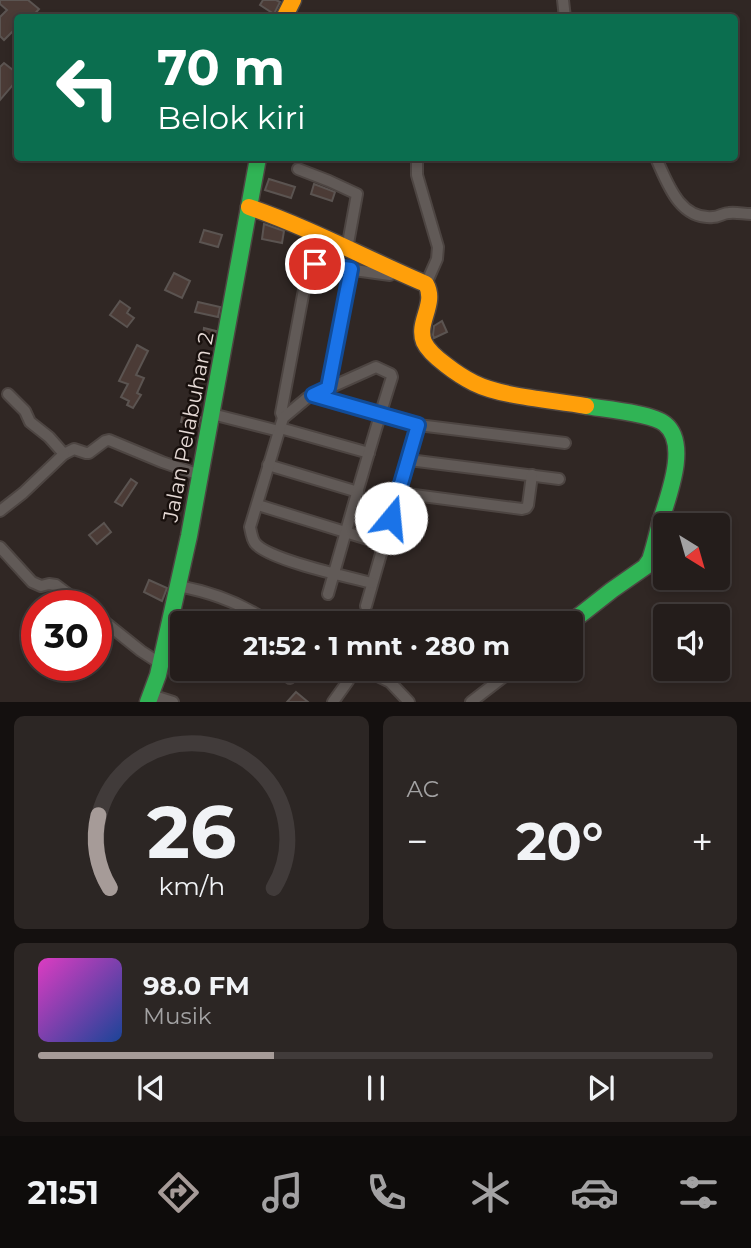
<!DOCTYPE html>
<html lang="id">
<head>
<meta charset="utf-8">
<style>
  :root { --surface:#241d1b; --page:#2c2624; --text:#f1f3f6; --muted:#a3a2a3; --line:#413b3a; --accent:#a69b98 }
  body { margin:0; font-family:Montserrat,sans-serif; background:var(--page); color:var(--text); height:100vh; display:flex; flex-direction:column; font-size:26px; white-space:nowrap }
  * { box-sizing:border-box; margin:0 }
  p { font-size:23px; color:var(--muted) }
  .icon { flex:none; width:38px; height:38px; fill:none; stroke:currentColor; stroke-width:2; stroke-linecap:round; stroke-linejoin:round }
  .map { position:relative; height:702px; overflow:hidden }
  .side { display:flex; flex-direction:column; gap:14px; padding:14px; background:#14100f; flex:1 }
  .side>* { flex:none }
  .top-card { position:absolute; left:14px; top:14px; width:724px; height:147px; border-radius:7px; box-shadow:0 4px 10px #0003,0 0 0 2px var(--line); background:#0b6e4f; color:#fff; overflow:hidden }
  .needle { width:46px; rotate:143deg }
  .fabs { position:absolute; left:653px; top:513px; display:grid; gap:14px }
  .fabs a { display:grid; place-items:center; width:77px; height:77px; border-radius:7px; background:var(--surface); box-shadow:0 4px 10px #0003,0 0 0 2px var(--line); font-size:35px }
  .speed { position:absolute; left:21px; top:590px; display:flex; gap:14px; font-size:35px; font-weight:700; text-align:center }
  .speed>* { display:grid; place-content:center; width:91px; height:91px; border-radius:50%; background:var(--surface); box-shadow:0 4px 10px #0003,0 0 0 2px var(--line); line-height:1 }
  .speed .limit { border:10px solid #d22; background:#fff; color:#111 }
  .pin { position:absolute; display:grid; place-items:center; width:60px; height:60px; color:#fff; margin:-30px; border:4px solid #fff; border-radius:50%; box-shadow:0 2px 7px #0007 }
  .me { position:absolute; width:77px; margin:-38px; rotate:17deg; stroke-linejoin:round; filter:drop-shadow(0 0 5px #0008) }
  .turn { display:flex; align-items:center; gap:24px; height:147px; padding:0 28px; font-size:32px }
  .turn .icon { width:91px; height:91px; stroke-width:2.5 }
  .turn b { display:block; font-size:49px; line-height:60px }
  .big { font-size:52px; font-weight:700; line-height:1.1 }
  .side .card { flex:1; display:flex; flex-direction:column; justify-content:center; gap:10px; min-width:0; padding:0 24px; border-radius:10px; background:var(--page) }
  .side .dial { align-items:center; gap:0 }
  .dial svg { height:182px; overflow:visible; fill:none; stroke:var(--line); stroke-width:7; stroke-linecap:round; text-anchor:middle }
  .dial text { fill:var(--text); stroke:none }
  .song { display:flex; align-items:center; gap:21px }
  .cover { width:84px; height:84px; border-radius:10px; background:linear-gradient(135deg,hsl(310 70% 55%),hsl(220 70% 35%)) }
  .played { height:7px; border-radius:4px; background:linear-gradient(90deg,var(--accent) 35%,var(--line) 35%) }
  .keys { display:flex; justify-content:space-around; direction:ltr }
  .heat { display:flex; justify-content:space-between; align-items:center; font-size:38px; direction:ltr }
  .side .tiles { flex:1; display:grid; gap:14px; grid-template-columns:1fr 1fr }
  .card:last-child { grid-column:span 2 }
  .trip { position:absolute; left:170px; top:611px; width:413px; height:70px; border-radius:7px; background:var(--surface); box-shadow:0 4px 10px #0003,0 0 0 2px var(--line); font-weight:700; line-height:70px; text-align:center }
  .tabs { display:flex; height:112px; justify-content:space-around; align-items:center; background:#0e0c0b; color:var(--muted) }
  .tabs .icon { width:49px; height:49px }
  .tabs .current { color:var(--accent) }
  .tabs b { font-size:32px; color:var(--text) }
  .map>svg:first-child { display:block }
  .building { fill:#4b3b36; stroke:#5b5451; stroke-width:2 }
  .lines { fill:none; stroke-linecap:round; stroke-linejoin:round }
  .street-casing { stroke:#4d4542; stroke-width:14 }
  .fast-casing { stroke:#4d4542; stroke-width:19 }
  .slow-casing { stroke:#4d4542; stroke-width:19 }
  .street { stroke:#615a57; stroke-width:10 }
  .fast { stroke:#30b455; stroke-width:16 }
  .slow { stroke:#ff9f0a; stroke-width:16 }
  .route-casing { stroke:#114b97; stroke-width:18 }
  .route { stroke:#1a73e8; stroke-width:12 }
  .labels { text-anchor:middle; dominant-baseline:central; stroke-width:5; stroke-linejoin:round; paint-order:stroke }
  .street-label { font-size:21px; fill:#e6dad6; stroke:#18100d }
</style>
</head>
<body>
<div class="map">
<svg width="751" height="702" viewBox="0 0 751 702">
  <rect width="100%" height="100%" fill="#302724"/>
  <g class="building">
    <polygon points="0,0 28,0 39,9 31,18 18,18 18,26 4,40 0,36 0,17 7,10 0,4"/>
    <polygon points="263,0 276,0 280,2 274,14 260,5"/>
    <polygon points="4,63 18,74 18,79 0,100 0,67"/>
    <polygon points="269,179 295,187 291,198 265,190"/>
    <polygon points="314,184 335,192 332,201 311,194"/>
    <polygon points="264,224 284,231 282,243 262,239"/>
    <polygon points="204,230 222,235 218,247 200,242"/>
    <polygon points="174,273 190,281 182,298 165,290"/>
    <polygon points="120,301 130,308 127,313 134,318 127,327 110,315"/>
    <polygon points="198,302 220,307 218,317 195,312"/>
    <polygon points="442,321 447,332 434,338 433,335 434,326"/>
    <polygon points="204,328 216,331 214,339 203,336"/>
    <polygon points="137,345 148,351 136,375 144,378 137,393 141,395 133,408 127,405 129,401 121,397 128,384 119,381"/>
    <polygon points="183,413 200,417 198,426 181,422"/>
    <polygon points="131,479 137,483 122,506 115,502"/>
    <polygon points="104,523 111,532 97,544 89,535"/>
    <polygon points="149,580 167,588 162,601 144,592"/>
    <polygon points="296,692 308,702 287,702"/>
  </g>
  <g class="lines">
    <defs>
      <g id="street">
        <polyline points="563,0 565,18"/>
        <polyline points="417,158 417,175 438,247 437,259 426,284"/>
        <path d="M656 158C667 182 679 220 713 217 719 217 723 213 729 213 736 212 744 214 751 214"/>
        <polyline points="298,169 329,181 357,194 347,249"/>
        <polyline points="328,388 351,269"/>
        <polyline points="8,394 25,411 30,422 49,437 64,454 74,449 86,453 89,453 105,441 109,440 162,462 200,475"/>
        <polyline points="313,395 418,425 366,606"/>
        <polyline points="212,414 279,431"/>
        <polyline points="283,418 281,413 308,268 311,264 390,275"/>
        <polyline points="418,425 565,443"/>
        <polyline points="280,428 369,453"/>
        <polyline points="409,460 559,479"/>
        <polyline points="268,465 358,492"/>
        <polyline points="399,493 522,509 526,508 528,505 532,475"/>
        <polyline points="258,505 384,544"/>
        <polyline points="0,511 23,493 64,454"/>
        <polyline points="0,547 32,582 41,586 49,584 56,585 84,606"/>
        <path d="M178 586C211 592 243 604 270 623"/>
        <path d="M328 594C349 521 369 449 392 377L391 374 376 367 307 398 283 418 250 527C251 532 252 539 255 543 268 560 349 577 372 583"/>
        <polyline points="96,615 141,651 161,664"/>
        <polyline points="361,668 390,682 409,702"/>
        <polyline points="290,678 298,668"/>
        <polyline points="151,695 173,702"/>
        <polyline points="333,702 348,681 351,672"/>
        <polyline points="471,702 515,668"/>
      </g>
      <g id="fast">
        <path d="M570 623 612 590 645 567 650 560C654 548 657 535 660 523 667 499 690 444 665 424 652 413 604 409 586 406"/>
        <polyline points="148,702 158,675 189,536 258,158"/>
      </g>
      <g id="slow">
        <polyline points="284,18 293,0"/>
        <path d="M249 207C310 228 367 259 426 284 437 304 416 322 424 342 428 351 438 359 446 365 455 372 464 378 474 383 502 397 553 400 586 406"/>
      </g>
    </defs>
    <use href="#street" class="street-casing"/>
    <use href="#fast" class="fast-casing"/>
    <use href="#slow" class="slow-casing"/>
    <use href="#street" class="street"/>
    <use href="#fast" class="fast"/>
    <use href="#slow" class="slow"/>
  </g>
  <g class="lines">
    <defs>
      <polyline id="route" points="315,264 351,269 328,388 313,395 418,425 391,518"/>
    </defs>
    <use href="#route" class="route-casing"/>
    <use href="#route" class="route"/>
  </g>
  <g class="labels">
    <g class="street-label">
      <text transform="translate(188 427) rotate(-79)">Jalan Pelabuhan 2</text>
    </g>
  </g>
</svg>
<div class="fabs">
<a><svg class="needle" viewBox="-14 -14 28 28"><path d="M0-13l5 13h-10z" fill="#e53935"/><path d="M0 13l5-13h-10z" fill="#a3a2a3"/></svg></a>
<a><svg class="icon" aria-label="sound" viewBox="0 0 24 24"><path d="M4 9h4l5-4v14l-5-4H4zM17 9q2 3 0 6"/></svg></a>
</div>
<div class="speed"><div class="limit">30</div></div>
<div class="pin" style="left:315px;top:264px;background:#d93025"><svg class="icon" aria-label="arrive" viewBox="0 0 24 24"><path d="M6 21V4h12l-3 4 3 4H6"/></svg></div>
<svg class="me" style="left:391px;top:518px" viewBox="-20 -20 40 40"><circle r="19" fill="#fff"/><path d="M0-13L10 11 0 6-10 11z" fill="#1a73e8"/></svg>
<div class="trip">21:52 · 1 mnt · 280 m</div>
<div class="top-card">
<div class="turn"><svg class="icon" aria-label="left" viewBox="0 0 24 24"><path d="M17 20v-9H6M10 6l-5 5 5 5"/></svg><div><b>70 m</b>Belok kiri</div></div>
</div>
</div>
<section class="side">
<div class="tiles">
<div class="card dial"><svg viewBox="0 0 100 80">
<path d="M14 69A42 42 0 1 1 86 69"/>
<path d="M14 69A42 42 0 0 1 9 37" stroke="#a69b98"/>
<text x="50" y="56" font-size="32" font-weight="700">26</text>
<text x="50" y="72" font-size="11">km/h</text>
</svg></div>
<div class="card"><p>AC</p>
<div class="heat"><a>−</a><b class="big">20°</b><a>+</a></div>
</div>
<div class="card">
<div class="song"><i class="cover"></i><div><b>98.0 FM</b><p>Musik</p></div></div>
<div class="played"></div>
<div class="keys"><svg class="icon" aria-label="previous" viewBox="0 0 24 24"><path d="M18 5L8 12l10 7zM5 5v14"/></svg><svg class="icon" aria-label="pause" viewBox="0 0 24 24"><path d="M8 5v14M16 5v14"/></svg><svg class="icon" aria-label="next" viewBox="0 0 24 24"><path d="M6 5l10 7-10 7zM19 5v14"/></svg></div>
</div>
</div>
</section>
<nav class="tabs">
<b>21:51</b>
<svg class="icon current" aria-label="directions" viewBox="0 0 24 24"><path d="M12 3l9 9-9 9-9-9zM9 14v-3h6M13 9l2 2-2 2"/></svg>
<svg class="icon" aria-label="music" viewBox="0 0 24 24"><path d="M9 18V5l10-2v13"/><circle cx="6" cy="18" r="3"/><circle cx="16" cy="16" r="3"/></svg>
<svg class="icon" aria-label="phone" viewBox="0 0 24 24"><path d="M5 4h4l2 5-3 2q2 4 5 5l2-3 5 2v4C11 20 4 13 5 4z"/></svg>
<svg class="icon" aria-label="climate" viewBox="0 0 24 24"><path d="M12 3v18M4 7l16 10M4 17L20 7"/></svg>
<svg class="icon" aria-label="car" viewBox="0 0 24 24"><path d="M5 17H2v-5l4-1 3-4h7l3 4 3 1v5h-3M9 17h6M6 11h13"/><circle cx="7" cy="17" r="2"/><circle cx="17" cy="17" r="2"/></svg>
<svg class="icon" aria-label="filters" viewBox="0 0 24 24"><path d="M4 7h16M4 17h16"/><circle cx="9" cy="7" r="2"/><circle cx="15" cy="17" r="2"/></svg>
</nav>
</body>
</html>
